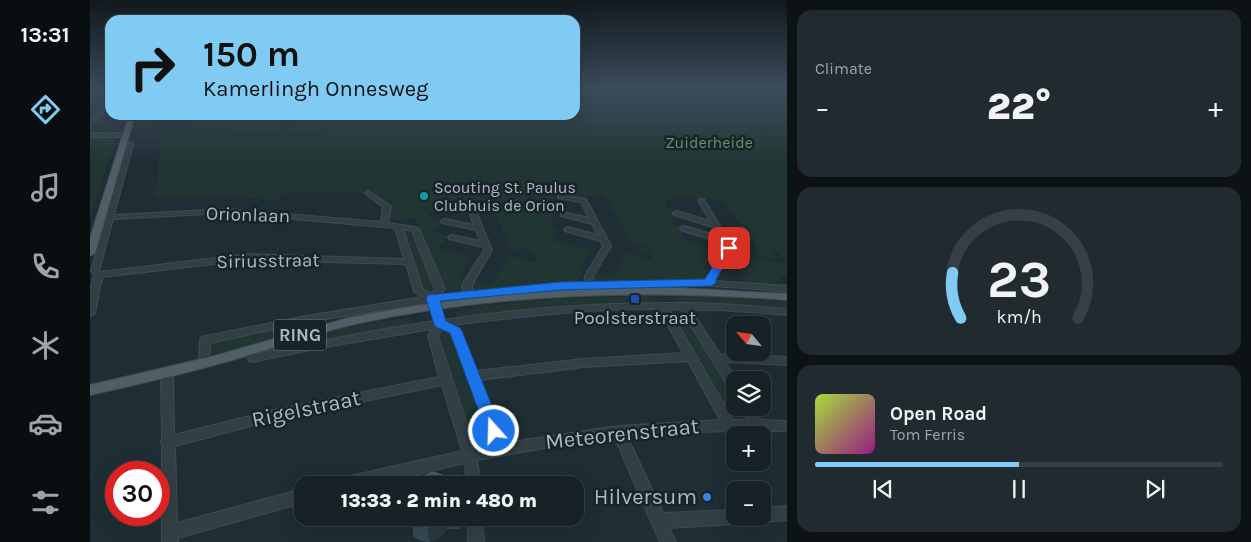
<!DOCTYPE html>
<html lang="en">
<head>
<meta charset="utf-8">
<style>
  :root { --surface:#172227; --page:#202a2f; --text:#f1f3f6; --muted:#9ea4a7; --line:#363f44; --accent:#80cbf4 }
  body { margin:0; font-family:Karla,sans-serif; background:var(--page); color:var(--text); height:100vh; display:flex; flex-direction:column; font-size:19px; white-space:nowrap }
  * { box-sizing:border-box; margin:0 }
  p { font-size:16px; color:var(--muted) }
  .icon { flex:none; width:28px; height:28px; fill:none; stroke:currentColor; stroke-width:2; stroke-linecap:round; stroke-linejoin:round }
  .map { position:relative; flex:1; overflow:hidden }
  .panel { display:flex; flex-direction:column; gap:10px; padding:10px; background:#0d1315; width:464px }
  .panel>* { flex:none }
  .top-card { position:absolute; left:15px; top:15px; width:475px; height:105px; border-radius:15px; box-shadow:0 5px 20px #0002,0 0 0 1px var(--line); background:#80cbf4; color:#111; overflow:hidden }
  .needle { width:32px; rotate:299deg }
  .fabs { position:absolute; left:636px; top:316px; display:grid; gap:10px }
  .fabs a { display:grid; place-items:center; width:45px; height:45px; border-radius:10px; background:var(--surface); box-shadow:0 5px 20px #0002,0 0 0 1px var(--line); font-size:25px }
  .speed { position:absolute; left:15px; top:461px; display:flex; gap:10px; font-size:25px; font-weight:700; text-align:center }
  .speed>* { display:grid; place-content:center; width:65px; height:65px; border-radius:50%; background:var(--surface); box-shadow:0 5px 20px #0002,0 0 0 1px var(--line); line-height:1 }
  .speed .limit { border:8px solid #d22; background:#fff; color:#111 }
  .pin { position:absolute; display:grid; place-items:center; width:42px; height:42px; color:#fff; margin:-21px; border-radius:10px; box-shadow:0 2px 8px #0006 }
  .me { position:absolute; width:55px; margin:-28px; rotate:340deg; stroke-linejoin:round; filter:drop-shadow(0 0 4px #0008) }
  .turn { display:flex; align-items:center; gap:18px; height:105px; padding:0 15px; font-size:22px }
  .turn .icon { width:65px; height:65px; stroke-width:2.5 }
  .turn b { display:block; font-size:35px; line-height:42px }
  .big { font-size:38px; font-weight:800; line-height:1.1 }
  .panel .widget { flex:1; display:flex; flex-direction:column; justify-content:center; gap:8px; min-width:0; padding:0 18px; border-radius:15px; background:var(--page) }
  .panel .dial { align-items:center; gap:0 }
  .dial svg { height:130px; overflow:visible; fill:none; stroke:var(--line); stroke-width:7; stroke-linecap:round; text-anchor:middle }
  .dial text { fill:var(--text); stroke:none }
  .song { display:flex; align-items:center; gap:15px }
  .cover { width:60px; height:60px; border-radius:8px; background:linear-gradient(135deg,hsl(80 70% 55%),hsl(310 70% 35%)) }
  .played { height:5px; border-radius:2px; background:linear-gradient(90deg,var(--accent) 50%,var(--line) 50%) }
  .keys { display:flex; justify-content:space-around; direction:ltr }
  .heat { display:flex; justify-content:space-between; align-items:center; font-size:28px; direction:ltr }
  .trip { position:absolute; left:204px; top:476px; width:290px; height:50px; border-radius:15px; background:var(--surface); box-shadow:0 5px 20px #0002,0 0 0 1px var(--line); font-weight:800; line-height:50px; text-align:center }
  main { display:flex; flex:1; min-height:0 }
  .dock { display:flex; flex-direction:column; width:90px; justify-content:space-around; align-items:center; background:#090e10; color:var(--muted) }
  .dock .icon { width:35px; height:35px }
  .dock .active { color:var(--accent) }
  .dock b { font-size:22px; color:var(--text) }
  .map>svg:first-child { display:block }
  .green { fill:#213532 }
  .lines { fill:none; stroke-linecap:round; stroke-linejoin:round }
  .minor-casing { stroke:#3f4b51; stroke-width:2 }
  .major-casing { stroke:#3f4b51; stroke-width:2 }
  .minor { fill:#323f45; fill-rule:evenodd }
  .major { fill:#505e65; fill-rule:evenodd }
  .wall { fill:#374951 }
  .shaded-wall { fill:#283940 }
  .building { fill:#43555d; stroke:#54656d }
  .route { fill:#1a73e8; stroke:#114b97 }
  .culture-dot { fill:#0f9aa8; stroke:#182429; stroke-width:2 }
  .transit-dot { fill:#1a4fb4; stroke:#182429; stroke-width:2 }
  .shop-dot { fill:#3f7fe0; stroke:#182429; stroke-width:2 }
  .labels { text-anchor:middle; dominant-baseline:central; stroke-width:5; stroke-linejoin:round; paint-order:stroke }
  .far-park-label { font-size:16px; fill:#679165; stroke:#182429 }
  .far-poi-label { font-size:16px; fill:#acbac2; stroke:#182429; text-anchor:start }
  .shield { fill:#182429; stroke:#808d94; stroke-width:1 }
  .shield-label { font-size:18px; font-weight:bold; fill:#acbac2 }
  .street-label { font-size:19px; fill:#acbac2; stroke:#182429 }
  .poi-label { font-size:19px; fill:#acbac2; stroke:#182429 }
  .near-street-label { font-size:22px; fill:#acbac2; stroke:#182429 }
  .near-poi-label { font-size:22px; fill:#acbac2; stroke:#182429; text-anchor:end }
</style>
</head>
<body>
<main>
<nav class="dock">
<b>13:31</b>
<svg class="icon active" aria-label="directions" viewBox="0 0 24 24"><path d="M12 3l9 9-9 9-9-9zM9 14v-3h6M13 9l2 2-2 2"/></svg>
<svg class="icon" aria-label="music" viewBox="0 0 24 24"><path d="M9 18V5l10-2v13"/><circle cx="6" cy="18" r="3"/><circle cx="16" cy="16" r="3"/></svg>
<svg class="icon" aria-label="phone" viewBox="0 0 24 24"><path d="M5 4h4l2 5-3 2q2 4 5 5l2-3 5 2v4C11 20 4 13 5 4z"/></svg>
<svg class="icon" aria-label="climate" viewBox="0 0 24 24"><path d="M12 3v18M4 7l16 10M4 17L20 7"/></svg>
<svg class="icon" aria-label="car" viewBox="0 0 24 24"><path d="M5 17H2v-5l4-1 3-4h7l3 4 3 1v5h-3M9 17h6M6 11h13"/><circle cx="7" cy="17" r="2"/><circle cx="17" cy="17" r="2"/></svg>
<svg class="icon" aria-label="filters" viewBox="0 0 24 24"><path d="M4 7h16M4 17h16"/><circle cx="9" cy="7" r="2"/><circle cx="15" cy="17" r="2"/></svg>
</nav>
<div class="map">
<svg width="698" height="542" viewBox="0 0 698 542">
  <rect width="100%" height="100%" fill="#1f2e34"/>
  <g class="green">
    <polygon points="0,89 20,89 20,115 35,115 0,215"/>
    <polygon points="485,89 697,89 697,262 683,248 680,248 688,259 665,255 668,250 634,201 586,196 582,201 578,200 574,207 588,212 580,223 595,229 588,237 626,250 617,258 619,259 614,268 619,271 613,280 503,280 505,272 523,278 536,253 560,260 562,255 551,252 548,247 553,247 562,252 562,255 564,251 555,246 544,246 514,196 465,196 455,208 467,212 459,224 468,230 463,240 501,251 491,268 496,270 487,282 384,290 381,287 385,280 402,284 419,255 448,263 441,249 421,249 399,200 350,202 338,216 352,220 343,232 358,236 348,248 381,256 368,277 375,280 367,293 357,294 325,218 298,221 302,200 298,200 296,202 282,193 276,193 278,195 269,193 195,193 187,200 135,196 65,198 71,140 46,139 50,131 45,130 49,115 64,115 63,127 52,133 237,137 225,115 485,115"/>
    <polygon points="102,115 193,115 194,119 198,122 191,123 195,125 188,133 119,132 102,126"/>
    <polygon points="198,115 223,115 234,134 195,132 200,125 204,123"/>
    <polygon points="318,232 325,233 347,289 343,294 336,294 332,291 314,234"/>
    <path d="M664 258 697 264V275L689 278V281C678 286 661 285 651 280Z"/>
    <polygon points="559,296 563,297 569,304 368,319 365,312 395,306 468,299"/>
    <polygon points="583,296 633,297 697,302 697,309 587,304"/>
    <polygon points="582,312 592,313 645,402 645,408 648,408 650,411 637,410"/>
    <polygon points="319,317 322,326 194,350 192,346 254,328"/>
    <path d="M230 321C211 328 132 358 118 352L121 351V340Z"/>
    <polygon points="354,329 361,331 379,375 361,378 346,336 350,330"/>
    <polygon points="380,378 399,428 390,428 391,432 399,429 401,441 393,447 382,443 362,381"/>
  </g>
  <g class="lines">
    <defs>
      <g id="minor">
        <polygon points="0,100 18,102 10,117 0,124 0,120 6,115 13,103 0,102"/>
        <polygon points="0,133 36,133 39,135 36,137 0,137"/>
        <path d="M40 142 43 144 24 215 137 209 291 222 293 207 276 194 275 193 278 191 301 206 298 223 325 227 329 229 355 289 350 295 372 292V285L394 250 393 247 359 239 358 237 362 235 390 241 386 230 352 223 351 221 355 219 384 225 377 208 353 205 349 203 350 201 383 204 402 250 382 285V291L494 283 495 276 513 246 510 241 475 231 474 229 478 227 508 235 502 224 471 216V212H474L499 218 491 202 468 198V196L470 195 496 199 521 246 503 276 504 282 617 281 635 248 632 243 591 230 590 228 594 226 628 236 623 227 584 215 583 213 587 211 620 221 608 200 610 199H614L643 248 625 281 698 286V292C582 279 463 286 348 301L354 320C433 308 514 302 594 303 628 303 663 306 698 309V315L630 310H601L630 354 698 357V365L635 362 646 380 645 393 641 391 591 310 579 309 643 420H658L651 408H663L671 420 698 421V431C643 430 590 432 537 436L573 513 645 510V518H652L650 522 645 524 579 528 586 542H570L525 438 473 445 387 460 391 485H377L375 463 279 485H245L247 480 252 478 372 451 352 385 184 420 85 446 87 523 212 489V503L88 538V542H72V445L71 442 72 439 71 374 73 371 77 370 81 371 83 374 84 435 184 410 349 377 338 336 342 329 229 348 163 362 159 361 155 350 156 347 160 346 164 347 167 353 295 329 344 321 339 303 216 322 120 343 119 363 118 366 114 367 110 366 109 363 110 340 111 337 216 316 333 297 324 292 316 264 158 260 12 277 5 313 3 315 0 316V291L4 275 1 271 37 144ZM137 213 305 228 314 259 158 254 10 272 9 271 23 219ZM313 229 322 231 345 289 341 294 333 290ZM569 309 593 353 494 359 386 371 370 331 369 329 362 325C430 317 500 308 569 309ZM352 329 361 333 402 446 385 449 348 336ZM598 361 630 420 528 426 414 443 389 380 494 367Z"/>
        <polygon points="698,506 698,520 672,522 667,520 666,518 672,518 672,508"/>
        <polygon points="378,518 392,518 394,542 378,542"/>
      </g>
      <g id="major">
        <polygon points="39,115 45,115 5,253 0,256 0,238"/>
        <path d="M538 287 592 288 698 294V300C554 289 411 293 270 323 228 332 187 347 146 359 98 373 49 384 0 395V385L124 356 258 318 323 306 429 293Z"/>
      </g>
    </defs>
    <use href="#minor" class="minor-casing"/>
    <use href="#major" class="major-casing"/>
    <use href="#minor" class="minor"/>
    <use href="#major" class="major"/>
  </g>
  <polygon class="wall" points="323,518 370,518 369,529 357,529 350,537 339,542 331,541 323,536"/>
  <polygon class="shaded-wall" points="354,518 357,518 357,529 350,537 339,542 338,527"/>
  <g class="building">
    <polygon points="343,472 355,476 368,475 368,485 330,485 330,477"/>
    <polygon points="323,518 354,518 350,523 338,527 331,526 322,522"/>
  </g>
  <linearGradient id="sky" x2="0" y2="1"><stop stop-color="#11191d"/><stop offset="0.54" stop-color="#3c4c5c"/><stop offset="1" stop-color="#3c4c5c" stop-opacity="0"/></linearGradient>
  <rect width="698" height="165" fill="url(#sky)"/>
  <polygon class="route" points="639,245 644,248 626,279 626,283 621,286 470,290 350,301 356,321 370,328 372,331 412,431 409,436 404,438 398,436 360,333 346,327 344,324 336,298 338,295 470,282 615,279 635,246"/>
  <circle class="culture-dot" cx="334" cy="196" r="5"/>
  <rect class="transit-dot" x="540" y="294" width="10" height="10" rx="2.5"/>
  <circle class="shop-dot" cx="617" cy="497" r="5"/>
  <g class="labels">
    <g class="far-park-label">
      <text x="619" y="142">Zuiderheide</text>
    </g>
    <g class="far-poi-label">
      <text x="344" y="187">Scouting St. Paulus<tspan x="344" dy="18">Clubhuis de Orion</tspan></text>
    </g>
    <rect class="shield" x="184" y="319.5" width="52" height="31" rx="4"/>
    <g class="shield-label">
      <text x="210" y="335">RING</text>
    </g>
    <g class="street-label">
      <text transform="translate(158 215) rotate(2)">Orionlaan</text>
      <text transform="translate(178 261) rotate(-1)">Siriusstraat</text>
    </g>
    <g class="poi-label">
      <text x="545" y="318">Poolsterstraat</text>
    </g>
    <g class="near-street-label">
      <text transform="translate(216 409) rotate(-12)">Rigelstraat</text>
      <text transform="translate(532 434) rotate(-6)">Meteorenstraat</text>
    </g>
    <g class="near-poi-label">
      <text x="607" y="497">Hilversum</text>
    </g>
  </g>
</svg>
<div class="fabs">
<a><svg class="needle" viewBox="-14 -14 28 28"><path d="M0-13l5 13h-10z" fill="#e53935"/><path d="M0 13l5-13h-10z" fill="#9ea4a7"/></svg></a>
<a><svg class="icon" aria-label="layers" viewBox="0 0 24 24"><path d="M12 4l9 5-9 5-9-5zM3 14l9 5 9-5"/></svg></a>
<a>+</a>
<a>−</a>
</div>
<div class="speed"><div class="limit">30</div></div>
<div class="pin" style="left:639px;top:248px;background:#d93025"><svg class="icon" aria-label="arrive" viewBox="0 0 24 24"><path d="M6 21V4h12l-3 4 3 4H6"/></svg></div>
<svg class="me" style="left:404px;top:431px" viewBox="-20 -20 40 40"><circle r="17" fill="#1a73e8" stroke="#fff" stroke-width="3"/><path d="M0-11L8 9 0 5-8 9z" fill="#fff"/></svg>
<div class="trip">13:33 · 2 min · 480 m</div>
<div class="top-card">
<div class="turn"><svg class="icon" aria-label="right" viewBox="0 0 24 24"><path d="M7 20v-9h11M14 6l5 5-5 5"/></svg><div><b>150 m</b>Kamerlingh Onnesweg</div></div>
</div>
</div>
<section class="panel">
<div class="widget"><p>Climate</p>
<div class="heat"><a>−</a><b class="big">22°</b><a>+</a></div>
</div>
<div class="widget dial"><svg viewBox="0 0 100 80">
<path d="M14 69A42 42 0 1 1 86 69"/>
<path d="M14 69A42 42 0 0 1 9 41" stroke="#80cbf4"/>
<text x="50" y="56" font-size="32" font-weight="700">23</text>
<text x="50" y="72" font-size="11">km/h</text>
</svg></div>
<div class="widget">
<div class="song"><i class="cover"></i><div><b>Open Road</b><p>Tom Ferris</p></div></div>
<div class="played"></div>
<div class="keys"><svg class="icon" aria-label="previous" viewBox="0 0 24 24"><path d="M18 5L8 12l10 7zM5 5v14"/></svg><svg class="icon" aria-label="pause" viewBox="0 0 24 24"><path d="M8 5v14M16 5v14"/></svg><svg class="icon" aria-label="next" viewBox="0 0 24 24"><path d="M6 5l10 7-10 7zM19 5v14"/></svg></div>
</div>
</section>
</main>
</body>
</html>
